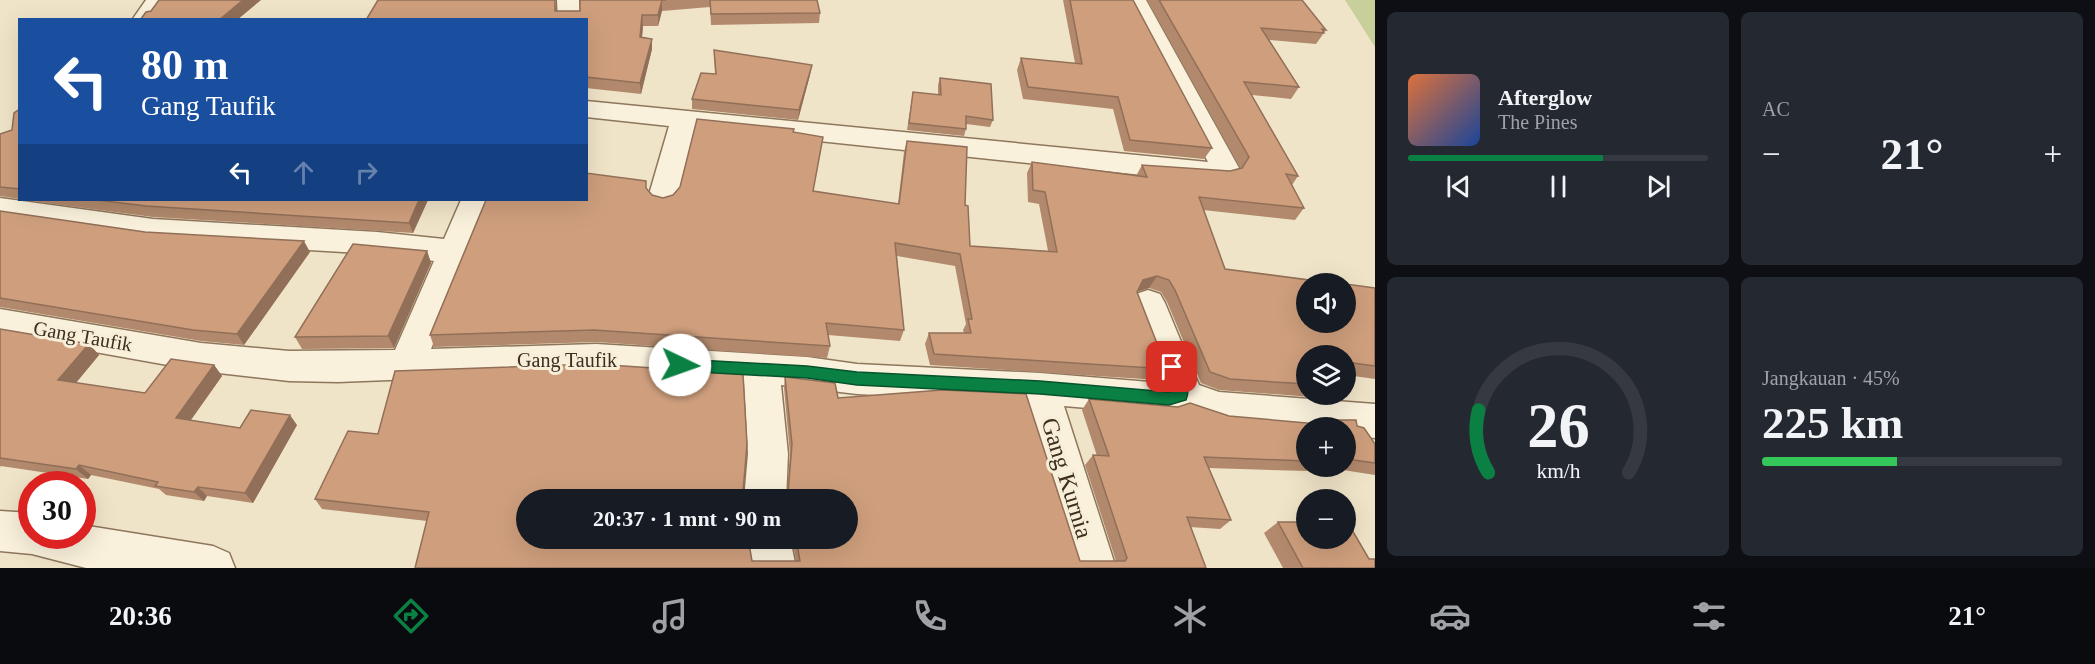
<!DOCTYPE html>
<html lang="id">
<head>
<meta charset="utf-8">
<style>
  :root { --surface:#171b24; --page:#242831; --text:#f1f3f6; --muted:#9ea1a6; --line:#363941; --accent:#0b8043 }
  body { margin:0; font-family:Georgia,serif; background:var(--page); color:var(--text); height:100vh; display:flex; flex-direction:column; font-size:22px; white-space:nowrap }
  * { box-sizing:border-box; margin:0 }
  p { font-size:20px; color:var(--muted) }
  .icon { flex:none; width:33px; height:33px; fill:none; stroke:currentColor; stroke-width:2; stroke-linecap:round; stroke-linejoin:round }
  .map { position:relative; flex:1; overflow:hidden }
  .details { display:flex; flex-direction:column; gap:12px; padding:12px; background:#0d0f14; width:720px }
  .details>* { flex:none }
  .hud { position:absolute; left:18px; top:18px; width:570px; height:183px; border-radius:0px; box-shadow:0 6px 24px #0002; background:#1a4fa0; color:#fff; overflow:hidden }
  .fabs { position:absolute; left:1296px; top:273px; display:grid; gap:12px }
  .fabs a { display:grid; place-items:center; width:60px; height:60px; border-radius:50%; background:var(--surface); box-shadow:0 6px 24px #0002; font-size:30px }
  .speed { position:absolute; left:18px; top:471px; display:flex; gap:12px; font-size:30px; font-weight:700; text-align:center }
  .speed>* { display:grid; place-content:center; width:78px; height:78px; border-radius:50%; background:var(--surface); box-shadow:0 6px 24px #0002; line-height:1 }
  .speed .limit { border:9px solid #d22; background:#fff; color:#111 }
  .pin { position:absolute; display:grid; place-items:center; width:51px; height:51px; color:#fff; margin:-26px; border-radius:12px; box-shadow:0 3px 9px #0006 }
  .me { position:absolute; width:66px; margin:-33px; rotate:93deg; stroke-linejoin:round; filter:drop-shadow(0 0 4px #0008) }
  .turn { display:flex; align-items:center; gap:21px; height:126px; padding:0 24px; font-size:27px }
  .turn .icon { width:78px; height:78px; stroke-width:2.5 }
  .turn b { display:block; font-size:42px; line-height:51px }
  .lanes { display:flex; align-items:center; height:57px; padding:0 24px; background:#0003; justify-content:center; gap:30px; direction:ltr }
  .lanes .off { opacity:.35 }
  .big { font-size:45px; font-weight:700; line-height:1.1 }
  .details .widget { flex:1; display:flex; flex-direction:column; justify-content:center; gap:9px; min-width:0; padding:0 21px; border-radius:9px; background:var(--page) }
  .details .dial { align-items:center; gap:0 }
  .dial svg { height:156px; overflow:visible; fill:none; stroke:var(--line); stroke-width:7; stroke-linecap:round; text-anchor:middle }
  .dial text { fill:var(--text); stroke:none }
  .song { display:flex; align-items:center; gap:18px }
  .cover { width:72px; height:72px; border-radius:9px; background:linear-gradient(135deg,hsl(20 70% 55%),hsl(220 70% 35%)) }
  .played { height:6px; border-radius:3px; background:linear-gradient(90deg,var(--accent) 65%,var(--line) 65%) }
  .keys { display:flex; justify-content:space-around; direction:ltr }
  .heat { display:flex; justify-content:space-between; align-items:center; font-size:33px; direction:ltr }
  .charge { height:9px; border-radius:4px; background:linear-gradient(90deg,#34c759 45%,var(--line) 0) }
  .details .tiles { flex:1; display:grid; gap:12px; grid-template-columns:repeat(2,1fr) }
  .trip { position:absolute; left:516px; top:489px; width:342px; height:60px; border-radius:30px; background:var(--surface); box-shadow:0 6px 24px #0002; font-weight:700; line-height:60px; text-align:center }
  .dock { display:flex; height:96px; justify-content:space-around; align-items:center; background:#090b0e; color:var(--muted) }
  .dock .icon { width:42px; height:42px }
  .dock .current { color:var(--accent) }
  .dock b { font-size:27px; color:var(--text) }
  main { display:flex; flex:1; min-height:0 }
  .map>svg:first-child { display:block }
  .green { fill:#c9cf9b }
  .lines { fill:none; stroke-linecap:round; stroke-linejoin:round }
  .minor-casing { stroke:#8d765c; stroke-width:3 }
  .minor { fill:#faf1dc; fill-rule:evenodd }
  .wall { fill:#b2896c; fill-rule:evenodd }
  .shaded-wall { fill:#916f58 }
  .building { fill:#cf9f7d; stroke:#916f58; stroke-width:1.5; fill-rule:evenodd }
  .route { fill:#0b8043; stroke:#07532c; stroke-width:1.5 }
  .labels { text-anchor:middle; dominant-baseline:central; stroke-width:6; stroke-linejoin:round; paint-order:stroke }
  .street-label { font-size:20px; fill:#3d2e20; stroke:#f7eed8 }
  .near-street-label { font-size:24px; fill:#3d2e20; stroke:#f7eed8 }
</style>
</head>
<body>
<main>
<div class="map">
<svg width="1375" height="568" viewBox="0 0 1375 568">
  <rect width="100%" height="100%" fill="#f0e4c8"/>
  <polygon class="green" points="1345,0 1375,0 1375,47"/>
  <g class="lines">
    <defs>
      <g id="minor">
        <polygon points="146,0 168,0 155,20 132,20"/>
        <polygon points="557,0 579,0 580,20 558,20"/>
        <polygon points="1124,0 1146,0 1239,168 1232,179 1222,181 1190,180 695,128 678,198 673,205 663,208 653,205 648,198 669,126 586,117 586,101 1208,162"/>
        <polygon points="0,198 153,219 377,232 444,239 461,200 491,200 431,349 596,344 807,357 857,364 1040,373 1162,383 1131,303 1136,294 1148,290 1160,294 1165,303 1199,385 1219,392 1375,404 1375,438 1346,435 1346,428 1306,428 1306,432 1219,424 1181,411 1169,415 1064,406 1116,568 1072,568 1026,403 857,394 781,385 788,454 786,500 744,500 748,454 744,383 596,372 338,382 289,381 201,371 0,335 0,309 201,343 289,351 395,350 434,261 377,254 153,241 0,218"/>
        <polygon points="0,511 32,513 32,536 82,536 82,525 213,546 229,553 235,568 86,568 32,554 0,551"/>
        <polygon points="747,538 790,538 796,568 752,568"/>
      </g>
    </defs>
    <use href="#minor" class="minor-casing"/>
    <use href="#minor" class="minor"/>
  </g>
  <g class="wall">
    <polygon points="378,0 555,0 556,11 580,11 580,0 817,0 820,13 819,23 711,25 710,7 662,11 658,26 643,26 642,37 652,39 652,49 641,94 586,88 586,20"/>
    <polygon points="1063,0 1133,0 1212,148 1204,159 1124,151 1113,109 1023,99 1017,70 1021,58 1075,63"/>
    <polygon points="1147,0 1302,0 1326,30 1316,44 1269,40 1299,87 1291,99 1252,95 1298,176 1292,185 1304,208 1295,220 1203,210 1225,269 1375,288 1375,379 1346,375 1346,356 1306,356 1306,394 1328,394 1325,398 1219,390 1201,383 1167,302 1161,292 1149,288 1137,292 1167,369 1159,380 930,365 925,344 929,333 964,333 963,330 966,324 955,266 897,256 904,330 900,341 828,335 830,346 827,358 596,342 434,347 430,335 586,200 647,189 652,195 663,198 673,195 793,132 813,191 898,204 904,152 907,141 965,205 970,246 1048,251 1039,204 1028,202 1027,173 1032,162 1136,176 1142,165 1230,171 1241,169"/>
    <polygon points="714,50 810,75 798,120 692,109 692,99 715,74"/>
    <polygon points="940,78 993,120 990,127 966,124 966,129 964,136 907,130 913,92 938,95 938,85"/>
    <polygon points="20,109 20,199 0,196 0,134 12,130"/>
    <polygon points="23,200 428,200 413,233 153,217"/>
    <polygon points="0,211 145,232 310,252 244,345 201,341 0,307"/>
    <polygon points="427,251 431,263 394,348 302,349 295,337"/>
    <polygon points="0,329 89,344 99,355 76,383 145,393 214,365 222,376 191,420 240,428 297,425 253,503 207,496 204,501 166,495 159,489 91,475 88,479 1,466 0,467"/>
    <path d="M785 377 838 398 1080 561H1116L1085 465 1093 455 1097 456 1082 410 1089 399 1229 416 1316 424 1320 420 1357 426 1375 444V475L1317 466H1346V428H1306V466H1313L1307 471 1208 468 1231 520 1220 529 1190 527 1206 568H415L427 521 322 509 315 499 743 492 787 493 790 454 784 388ZM526 500H848V538H792L796 561H752Z"/>
    <polygon points="1278,522 1369,559 1375,568 1283,568 1264,533"/>
  </g>
  <g class="shaded-wall">
    <polygon points="243,0 261,0 237,20 219,20"/>
    <polygon points="662,0 662,11 658,26 658,15"/>
    <polygon points="642,15 643,26 641,48 640,37"/>
    <polygon points="652,39 652,49 641,94 640,83"/>
    <polygon points="812,65 810,75 798,120 799,110"/>
    <polygon points="419,200 428,200 413,233 409,223"/>
    <polygon points="304,241 310,252 244,345 237,334"/>
    <polygon points="427,251 431,263 394,348 388,336"/>
    <polygon points="1157,276 1149,288 1135,292 1143,280"/>
    <polygon points="89,344 99,355 69,391 58,380"/>
    <polygon points="214,365 222,376 185,428 176,418"/>
    <polygon points="290,415 297,425 253,503 245,493"/>
    <polygon points="79,465 91,475 88,479 76,469"/>
    <polygon points="198,487 207,496 204,501 194,492"/>
  </g>
  <g class="building">
    <polygon points="159,0 243,0 219,20 140,20 146,12 151,11"/>
    <polygon points="378,0 555,0 555,11 580,11 580,0 666,0 662,0 658,15 642,15 640,37 652,39 640,83 586,77 586,20 366,20"/>
    <polygon points="710,0 817,0 820,13 711,14"/>
    <polygon points="1070,0 1133,0 1212,148 1130,140 1118,97 1028,87 1021,58 1082,64"/>
    <polygon points="1159,0 1302,0 1326,30 1322,29 1324,33 1261,28 1299,87 1244,82 1298,176 1286,174 1304,208 1199,197 1225,269 1340,284 1306,284 1306,322 1346,322 1346,284 1375,288 1375,366 1346,362 1346,356 1306,356 1306,384 1230,379 1210,372 1175,290 1169,280 1157,276 1143,280 1137,292 1167,369 934,354 929,333 971,333 968,319 972,319 960,254 895,243 904,330 826,323 830,346 594,330 430,335 486,200 586,200 586,173 646,181 646,188 652,195 663,198 673,195 680,187 697,119 794,129 793,132 823,137 813,191 899,204 907,141 967,147 965,205 968,206 970,246 1057,252 1045,192 1033,190 1032,162 1147,177 1142,165 1230,171 1242,168 1249,157"/>
    <polygon points="714,50 812,65 799,110 692,99 701,73 716,74"/>
    <polygon points="940,78 991,84 993,120 966,116 966,129 909,123 913,92 941,95"/>
    <polygon points="20,109 20,189 0,187 0,134 12,130 14,113"/>
    <polygon points="97,200 419,200 409,223 146,206"/>
    <polygon points="0,211 145,232 304,241 237,334 193,330 0,298"/>
    <polygon points="353,244 427,251 388,336 295,337"/>
    <polygon points="0,329 89,344 58,380 145,393 171,359 214,365 176,418 240,428 251,410 290,415 245,493 198,487 194,492 155,486 158,482 79,465 76,469 0,458"/>
    <path d="M594 364 743 374 747 444 743 492 788 493 792 444 785 377 835 383 838 398 942 390 1026 394 1080 561H1125L1127 558 1093 455 1109 456 1089 399 1178 407 1190 403 1229 416 1318 424 1320 420H1356L1357 426 1364 428 1375 444V463L1346 459V428H1306V461L1204 457 1231 520 1187 517 1206 568H415L429 512 315 499 348 431 378 434 395 371ZM526 500H848V538H796L800 561H752L748 538H526Z"/>
    <polygon points="1278,522 1306,522 1306,538 1346,538 1346,523 1348,523 1369,559 1375,559 1375,568 1303,568"/>
  </g>
  <path class="route" d="M680 359 807 366 857 372 1040 381 1169 392 1173 391 1164 367 1172 361 1177 362C1183 375 1192 386 1186 400L1169 405 1040 394 857 385 807 378 680 371 673 365Z"/>
  <g class="labels">
    <g class="street-label">
      <text transform="translate(83 336) rotate(10)">Gang Taufik</text>
      <text x="567" y="360">Gang Taufik</text>
    </g>
    <g class="near-street-label">
      <text transform="translate(1067 478) rotate(73)">Gang Kurnia</text>
    </g>
  </g>
</svg>
<div class="fabs">
<a><svg class="icon" aria-label="sound" viewBox="0 0 24 24"><path d="M4 9h4l5-4v14l-5-4H4zM17 9q2 3 0 6"/></svg></a>
<a><svg class="icon" aria-label="layers" viewBox="0 0 24 24"><path d="M12 4l9 5-9 5-9-5zM3 14l9 5 9-5"/></svg></a>
<a>+</a>
<a>−</a>
</div>
<div class="speed"><div class="limit">30</div></div>
<div class="pin" style="left:1172px;top:367px;background:#d93025"><svg class="icon" aria-label="arrive" viewBox="0 0 24 24"><path d="M6 21V4h12l-3 4 3 4H6"/></svg></div>
<svg class="me" style="left:680px;top:365px" viewBox="-20 -20 40 40"><circle r="19" fill="#fff"/><path d="M0-13L10 11 0 6-10 11z" fill="#0b8043"/></svg>
<div class="trip">20:37 · 1 mnt · 90 m</div>
<div class="hud">
<div class="turn"><svg class="icon" aria-label="left" viewBox="0 0 24 24"><path d="M17 20v-9H6M10 6l-5 5 5 5"/></svg><div><b>80 m</b>Gang Taufik</div></div>
<div class="lanes"><svg class="icon" aria-label="left" viewBox="0 0 24 24"><path d="M17 20v-9H6M10 6l-5 5 5 5"/></svg><svg class="icon off" aria-label="ahead" viewBox="0 0 24 24"><path d="M12 20V5M6 11l6-6 6 6"/></svg><svg class="icon off" aria-label="right" viewBox="0 0 24 24"><path d="M7 20v-9h11M14 6l5 5-5 5"/></svg></div>
</div>
</div>
<section class="details">
<div class="tiles">
<div class="widget">
<div class="song"><i class="cover"></i><div><b>Afterglow</b><p>The Pines</p></div></div>
<div class="played"></div>
<div class="keys"><svg class="icon" aria-label="previous" viewBox="0 0 24 24"><path d="M18 5L8 12l10 7zM5 5v14"/></svg><svg class="icon" aria-label="pause" viewBox="0 0 24 24"><path d="M8 5v14M16 5v14"/></svg><svg class="icon" aria-label="next" viewBox="0 0 24 24"><path d="M6 5l10 7-10 7zM19 5v14"/></svg></div>
</div>
<div class="widget"><p>AC</p>
<div class="heat"><a>−</a><b class="big">21°</b><a>+</a></div>
</div>
<div class="widget dial"><svg viewBox="0 0 100 80">
<path d="M14 69A42 42 0 1 1 86 69"/>
<path d="M14 69A42 42 0 0 1 9 37" stroke="#0b8043"/>
<text x="50" y="56" font-size="32" font-weight="700">26</text>
<text x="50" y="72" font-size="11">km/h</text>
</svg></div>
<div class="widget"><p>Jangkauan · 45%</p><b class="big">225 km</b><div class="charge"></div></div>
</div>
</section>
</main>
<nav class="dock">
<b>20:36</b>
<svg class="icon current" aria-label="directions" viewBox="0 0 24 24"><path d="M12 3l9 9-9 9-9-9zM9 14v-3h6M13 9l2 2-2 2"/></svg>
<svg class="icon" aria-label="music" viewBox="0 0 24 24"><path d="M9 18V5l10-2v13"/><circle cx="6" cy="18" r="3"/><circle cx="16" cy="16" r="3"/></svg>
<svg class="icon" aria-label="phone" viewBox="0 0 24 24"><path d="M5 4h4l2 5-3 2q2 4 5 5l2-3 5 2v4C11 20 4 13 5 4z"/></svg>
<svg class="icon" aria-label="climate" viewBox="0 0 24 24"><path d="M12 3v18M4 7l16 10M4 17L20 7"/></svg>
<svg class="icon" aria-label="car" viewBox="0 0 24 24"><path d="M5 17H2v-5l4-1 3-4h7l3 4 3 1v5h-3M9 17h6M6 11h13"/><circle cx="7" cy="17" r="2"/><circle cx="17" cy="17" r="2"/></svg>
<svg class="icon" aria-label="filters" viewBox="0 0 24 24"><path d="M4 7h16M4 17h16"/><circle cx="9" cy="7" r="2"/><circle cx="15" cy="17" r="2"/></svg>
<b>21°</b>
</nav>
</body>
</html>
